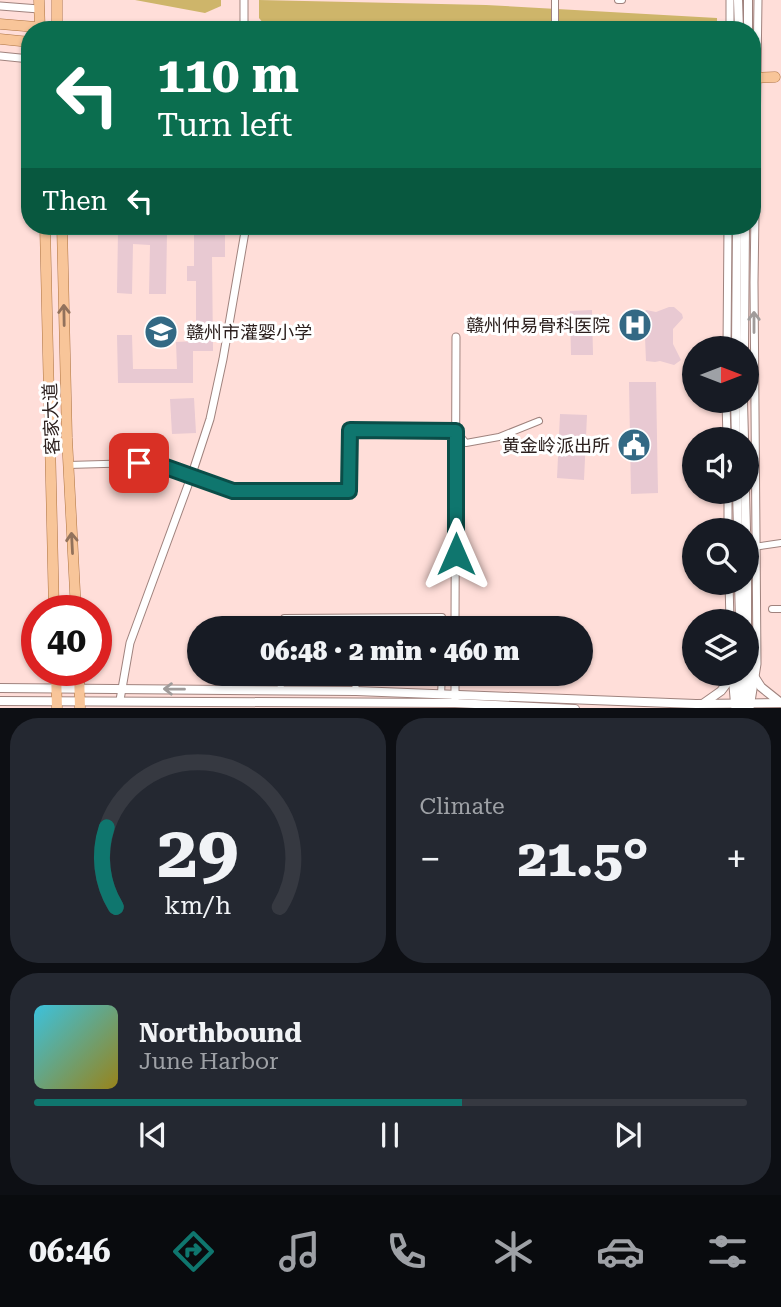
<!DOCTYPE html>
<html lang="en">
<head>
<meta charset="utf-8">
<style>
  :root { --surface:#171b24; --page:#242831; --text:#f1f3f6; --muted:#9ea1a6; --line:#363941; --accent:#0f766e }
  body { margin:0; font-family:"Roboto Serif","Noto Sans SC",serif; background:var(--page); color:var(--text); height:100vh; display:flex; flex-direction:column; font-size:26px; white-space:nowrap }
  * { box-sizing:border-box; margin:0 }
  p { font-size:23px; color:var(--muted) }
  .icon { flex:none; width:38px; height:38px; fill:none; stroke:currentColor; stroke-width:2; stroke-linecap:round; stroke-linejoin:round }
  .map { position:relative; height:708px; overflow:hidden }
  .drawer { display:flex; flex-direction:column; gap:10px; padding:10px; background:#0d0f14; flex:1 }
  .drawer>* { flex:none }
  .banner { position:absolute; left:21px; top:21px; width:740px; height:214px; border-radius:28px; box-shadow:0 2px 5px #0004; background:#0b6e4f; color:#fff; overflow:hidden }
  .needle { width:46px; rotate:90deg }
  .controls { position:absolute; left:682px; top:336px; display:grid; gap:14px }
  .controls a { display:grid; place-items:center; width:77px; height:77px; border-radius:50%; background:var(--surface); box-shadow:0 2px 5px #0004; font-size:35px }
  .speed { position:absolute; left:21px; top:595px; display:flex; gap:14px; font-size:35px; font-weight:700; text-align:center }
  .speed>* { display:grid; place-content:center; width:91px; height:91px; border-radius:50%; background:var(--surface); box-shadow:0 2px 5px #0004; line-height:1 }
  .speed .limit { border:10px solid #d22; background:#fff; color:#111 }
  .pin { position:absolute; display:grid; place-items:center; width:60px; height:60px; color:#fff; margin:-30px; border-radius:14px; box-shadow:0 4px 10px #0006 }
  .me { position:absolute; width:77px; margin:-38px; rotate:0deg; stroke-linejoin:round; filter:drop-shadow(0 0 5px #0008) }
  .turn { display:flex; align-items:center; gap:24px; height:147px; padding:0 21px; font-size:32px }
  .turn .icon { width:91px; height:91px; stroke-width:2.5 }
  .turn b { display:block; font-size:49px; line-height:60px }
  .then { display:flex; align-items:center; height:66px; padding:0 21px; background:#0003; gap:14px; font-size:26px }
  .big { font-size:52px; font-weight:800; line-height:1.1 }
  .drawer .tile { flex:1; display:flex; flex-direction:column; justify-content:center; gap:10px; min-width:0; padding:0 24px; border-radius:28px; background:var(--page) }
  .drawer .dial { align-items:center; gap:0 }
  .dial svg { height:182px; overflow:visible; fill:none; stroke:var(--line); stroke-width:7; stroke-linecap:round; text-anchor:middle }
  .dial text { fill:var(--text); stroke:none }
  .song { display:flex; align-items:center; gap:21px }
  .cover { width:84px; height:84px; border-radius:10px; background:linear-gradient(135deg,hsl(190 70% 55%),hsl(50 70% 35%)) }
  .played { height:7px; border-radius:4px; background:linear-gradient(90deg,var(--accent) 60%,var(--line) 60%) }
  .keys { display:flex; justify-content:space-around; direction:ltr }
  .heat { display:flex; justify-content:space-between; align-items:center; font-size:38px; direction:ltr }
  .drawer .tiles { flex:1; display:grid; gap:10px; grid-template-columns:1fr 1fr }
  .tile:last-child { grid-column:span 2 }
  .trip { position:absolute; left:187px; top:616px; width:406px; height:70px; border-radius:35px; background:var(--surface); box-shadow:0 2px 5px #0004; font-weight:800; line-height:70px; text-align:center }
  .menu { display:flex; height:112px; justify-content:space-around; align-items:center; background:#090b0e; color:var(--muted) }
  .menu .icon { width:49px; height:49px }
  .menu .on { color:var(--accent) }
  .menu b { font-size:32px; color:var(--text) }
  .map>svg:first-child { display:block }
  .green { fill:#ceb56a }
  .building { fill:#e8c9d2 }
  .lines { fill:none; stroke-linecap:round; stroke-linejoin:round }
  .minor-casing { stroke:#a0837e; stroke-width:8 }
  .tertiary-casing { stroke:#a0837e; stroke-width:9 }
  .secondary-casing { stroke:#a0837e; stroke-width:10 }
  .primary-casing { stroke:#ad7342; stroke-width:11 }
  .minor { stroke:#fff; stroke-width:6 }
  .tertiary { stroke:#fff; stroke-width:7 }
  .secondary { stroke:#fff; stroke-width:8 }
  .primary { stroke:#f8c599; stroke-width:10 }
  .oneway { stroke:#92725c }
  .oneway2 { stroke:#a09b9a }
  .route-casing { stroke:#0a4d48; stroke-width:18 }
  .route { stroke:#0f766e; stroke-width:12 }
  .labels { text-anchor:middle; dominant-baseline:central; stroke-width:6; stroke-linejoin:round; paint-order:stroke }
  .poi-label { font-size:18px; fill:#2c201e; stroke:#fff; text-anchor:end }
  .street-label { font-size:18px; fill:#2c201e; stroke:#fff }
</style>
</head>
<body>
<div class="map">
<svg width="781" height="709" viewBox="0 0 781 709">
  <rect width="100%" height="100%" fill="#ffded9"/>
  <g class="green">
    <polygon points="135,0 221,0 221,6 205,13"/>
    <polygon points="259,0 486,5 717,18 717,30 269,30 259,18"/>
  </g>
  <g class="building">
    <polygon points="194,226 225,226 225,257 212,257 213,351 193,351 193,383 118,383 117,335 132,335 133,369 177,369 176,342 196,341 196,281 187,281 187,266 194,266"/>
    <polygon points="118,231 167,232 166,294 149,294 150,245 133,244 132,294 117,293"/>
    <polygon points="669,307 674,307 682,314 683,318 673,329 673,344 681,360 674,365 660,361 655,362 646,361 644,313 646,310 656,312"/>
    <polygon points="592,310 593,355 571,355 570,311"/>
    <polygon points="629,382 656,382 658,493 631,494"/>
    <polygon points="194,398 196,433 172,434 170,399"/>
    <polygon points="560,414 587,415 584,480 557,478"/>
  </g>
  <g class="lines">
    <defs>
      <g id="minor">
        <polyline points="618,0 622,0"/>
        <polyline points="555,30 555,0"/>
        <polyline points="68,465 139,463 163,466 233,491 349,491 350,430 456,431 466,443 499,437 539,421"/>
        <polyline points="747,548 781,543"/>
        <polyline points="772,609 781,609"/>
        <polyline points="279,628 284,618 442,617 442,628"/>
        <polyline points="280,674 281,691"/>
        <polyline points="354,674 356,691"/>
        <polyline points="441,695 442,674"/>
      </g>
      <g id="tertiary">
        <polyline points="244,0 244,30"/>
        <polyline points="730,0 730,30"/>
        <polyline points="0,6 39,9"/>
        <polyline points="0,56 30,59"/>
        <polyline points="727,348 728,226"/>
        <polyline points="726,401 727,439"/>
        <polyline points="728,492 728,530"/>
        <polyline points="729,583 730,621"/>
        <polyline points="455,628 456,337"/>
        <polyline points="732,674 735,709"/>
        <polyline points="455,699 455,674"/>
        <polyline points="120,700 130,643 191,477 210,419 223,359 246,226"/>
        <polyline points="750,708 757,664 754,283 758,0"/>
      </g>
      <g id="secondary">
        <polyline points="738,0 739,30"/>
        <polyline points="748,30 748,0"/>
        <polyline points="736,348 737,226"/>
        <polyline points="744,348 745,226"/>
        <polyline points="735,401 736,439"/>
        <polyline points="743,401 744,439"/>
        <polyline points="737,492 738,530"/>
        <polyline points="745,492 746,530"/>
        <polyline points="747,559 747,657"/>
        <polyline points="739,583 740,621"/>
        <polyline points="747,665 761,687 781,703"/>
        <polyline points="747,669 747,709"/>
        <polyline points="739,674 739,709"/>
        <polyline points="0,688 356,691 696,704 781,703"/>
        <polyline points="0,701 455,703 575,709"/>
        <polyline points="704,703 721,691 734,674"/>
      </g>
      <g id="primary">
        <polyline points="39,0 40,30"/>
        <polyline points="57,0 57,30"/>
        <polyline points="0,24 72,30"/>
        <polyline points="0,39 30,42"/>
        <polyline points="752,78 775,77"/>
        <polyline points="45,226 54,611"/>
        <polyline points="62,226 67,438 76,611"/>
        <polyline points="56,670 57,709"/>
        <polyline points="79,670 80,709"/>
      </g>
    </defs>
    <use href="#minor" class="minor-casing"/>
    <use href="#tertiary" class="tertiary-casing"/>
    <use href="#secondary" class="secondary-casing"/>
    <use href="#primary" class="primary-casing"/>
    <use href="#minor" class="minor"/>
    <use href="#tertiary" class="tertiary"/>
    <use href="#secondary" class="secondary"/>
    <use href="#primary" class="primary"/>
  </g>
  <defs><path id="oneway-shaft" d="M-6 0H5M1.5-3L5.5 0L1.5 3" fill="none" stroke-width="1.6" stroke-linecap="round" stroke-linejoin="round" transform="scale(1.75)"/></defs>
  <g class="oneway">
    <use href="#oneway-shaft" transform="translate(64 315) rotate(-91)"/>
    <use href="#oneway-shaft" transform="translate(72 543) rotate(-93)"/>
  </g>
  <g class="oneway2">
    <use href="#oneway-shaft" transform="translate(754 322) rotate(-90)"/>
    <use href="#oneway-shaft" transform="translate(174 689) rotate(-179)"/>
  </g>
  <g class="lines">
    <defs>
      <polyline id="route" points="139,463 163,466 233,491 349,491 350,430 456,431 456,554"/>
    </defs>
    <use href="#route" class="route-casing"/>
    <use href="#route" class="route"/>
  </g>
  <defs>
    <symbol id="hospital-disc" viewBox="-11 -11 22 22"><circle r="9.5" fill="#336984" stroke="#fff"/><path d="M-5-5h3v3.5h4V-5h3V5h-3V1.5h-4V5h-3Z" fill="#fff"/></symbol>
    <symbol id="school-disc" viewBox="-11 -11 22 22"><circle r="9.5" fill="#336984" stroke="#fff"/><path d="M0-5L7-2L0 1L-7-2ZM-4 1L0 2.5L4 1V4Q0 6-4 4Z" fill="#fff"/></symbol>
    <symbol id="civic-disc" viewBox="-11 -11 22 22"><circle r="9.5" fill="#336984" stroke="#fff"/><path d="M-.6-6.5H3V-4.5H.6V-3L4-1V1h2V6H-6V1h2V-1L-.6-3ZM-1.2 2.5V6h2.4V2.5Z" fill="#fff"/></symbol>
  </defs>
  <g fill-rule="evenodd">
    <use href="#hospital-disc" x="616" y="306" width="38" height="38"/>
    <use href="#school-disc" x="142" y="313" width="38" height="38"/>
    <use href="#civic-disc" x="615" y="426" width="38" height="38"/>
  </g>
  <g class="labels">
    <g class="poi-label">
      <text x="610" y="325">赣州仲易骨科医院</text>
      <text x="186" y="332" text-anchor="start">赣州市灌婴小学</text>
      <text x="610" y="445">黄金岭派出所</text>
    </g>
    <g class="street-label">
      <text transform="translate(51 419) rotate(-92)">客家大道</text>
    </g>
  </g>
</svg>
<div class="controls">
<a><svg class="needle" viewBox="-14 -14 28 28"><path d="M0-13l5 13h-10z" fill="#e53935"/><path d="M0 13l5-13h-10z" fill="#9ea1a6"/></svg></a>
<a><svg class="icon" aria-label="sound" viewBox="0 0 24 24"><path d="M4 9h4l5-4v14l-5-4H4zM17 9q2 3 0 6"/></svg></a>
<a><svg class="icon" aria-label="search" viewBox="0 0 24 24"><circle cx="10" cy="10" r="6"/><path d="M15 15l6 6"/></svg></a>
<a><svg class="icon" aria-label="layers" viewBox="0 0 24 24"><path d="M12 4l9 5-9 5-9-5zM3 14l9 5 9-5"/></svg></a>
</div>
<div class="speed"><div class="limit">40</div></div>
<div class="pin" style="left:139px;top:463px;background:#d93025"><svg class="icon" aria-label="arrive" viewBox="0 0 24 24"><path d="M6 21V4h12l-3 4 3 4H6"/></svg></div>
<svg class="me" style="left:456px;top:554px" viewBox="-20 -20 40 40"><path d="M0-17L14 15 0 8-14 15z" fill="#0f766e" stroke="#fff" stroke-width="4"/></svg>
<div class="trip">06:48 · 2 min · 460 m</div>
<div class="banner">
<div class="turn"><svg class="icon" aria-label="left" viewBox="0 0 24 24"><path d="M17 20v-9H6M10 6l-5 5 5 5"/></svg><div><b>110 m</b>Turn left</div></div>
<div class="then">Then<svg class="icon" aria-label="left" viewBox="0 0 24 24"><path d="M17 20v-9H6M10 6l-5 5 5 5"/></svg></div>
</div>
</div>
<section class="drawer">
<div class="tiles">
<div class="tile dial"><svg viewBox="0 0 100 80">
<path d="M14 69A42 42 0 1 1 86 69"/>
<path d="M14 69A42 42 0 0 1 10 34" stroke="#0f766e"/>
<text x="50" y="56" font-size="32" font-weight="700">29</text>
<text x="50" y="72" font-size="11">km/h</text>
</svg></div>
<div class="tile"><p>Climate</p>
<div class="heat"><a>−</a><b class="big">21.5°</b><a>+</a></div>
</div>
<div class="tile">
<div class="song"><i class="cover"></i><div><b>Northbound</b><p>June Harbor</p></div></div>
<div class="played"></div>
<div class="keys"><svg class="icon" aria-label="previous" viewBox="0 0 24 24"><path d="M18 5L8 12l10 7zM5 5v14"/></svg><svg class="icon" aria-label="pause" viewBox="0 0 24 24"><path d="M8 5v14M16 5v14"/></svg><svg class="icon" aria-label="next" viewBox="0 0 24 24"><path d="M6 5l10 7-10 7zM19 5v14"/></svg></div>
</div>
</div>
</section>
<nav class="menu">
<b>06:46</b>
<svg class="icon on" aria-label="directions" viewBox="0 0 24 24"><path d="M12 3l9 9-9 9-9-9zM9 14v-3h6M13 9l2 2-2 2"/></svg>
<svg class="icon" aria-label="music" viewBox="0 0 24 24"><path d="M9 18V5l10-2v13"/><circle cx="6" cy="18" r="3"/><circle cx="16" cy="16" r="3"/></svg>
<svg class="icon" aria-label="phone" viewBox="0 0 24 24"><path d="M5 4h4l2 5-3 2q2 4 5 5l2-3 5 2v4C11 20 4 13 5 4z"/></svg>
<svg class="icon" aria-label="climate" viewBox="0 0 24 24"><path d="M12 3v18M4 7l16 10M4 17L20 7"/></svg>
<svg class="icon" aria-label="car" viewBox="0 0 24 24"><path d="M5 17H2v-5l4-1 3-4h7l3 4 3 1v5h-3M9 17h6M6 11h13"/><circle cx="7" cy="17" r="2"/><circle cx="17" cy="17" r="2"/></svg>
<svg class="icon" aria-label="filters" viewBox="0 0 24 24"><path d="M4 7h16M4 17h16"/><circle cx="9" cy="7" r="2"/><circle cx="15" cy="17" r="2"/></svg>
</nav>
</body>
</html>
